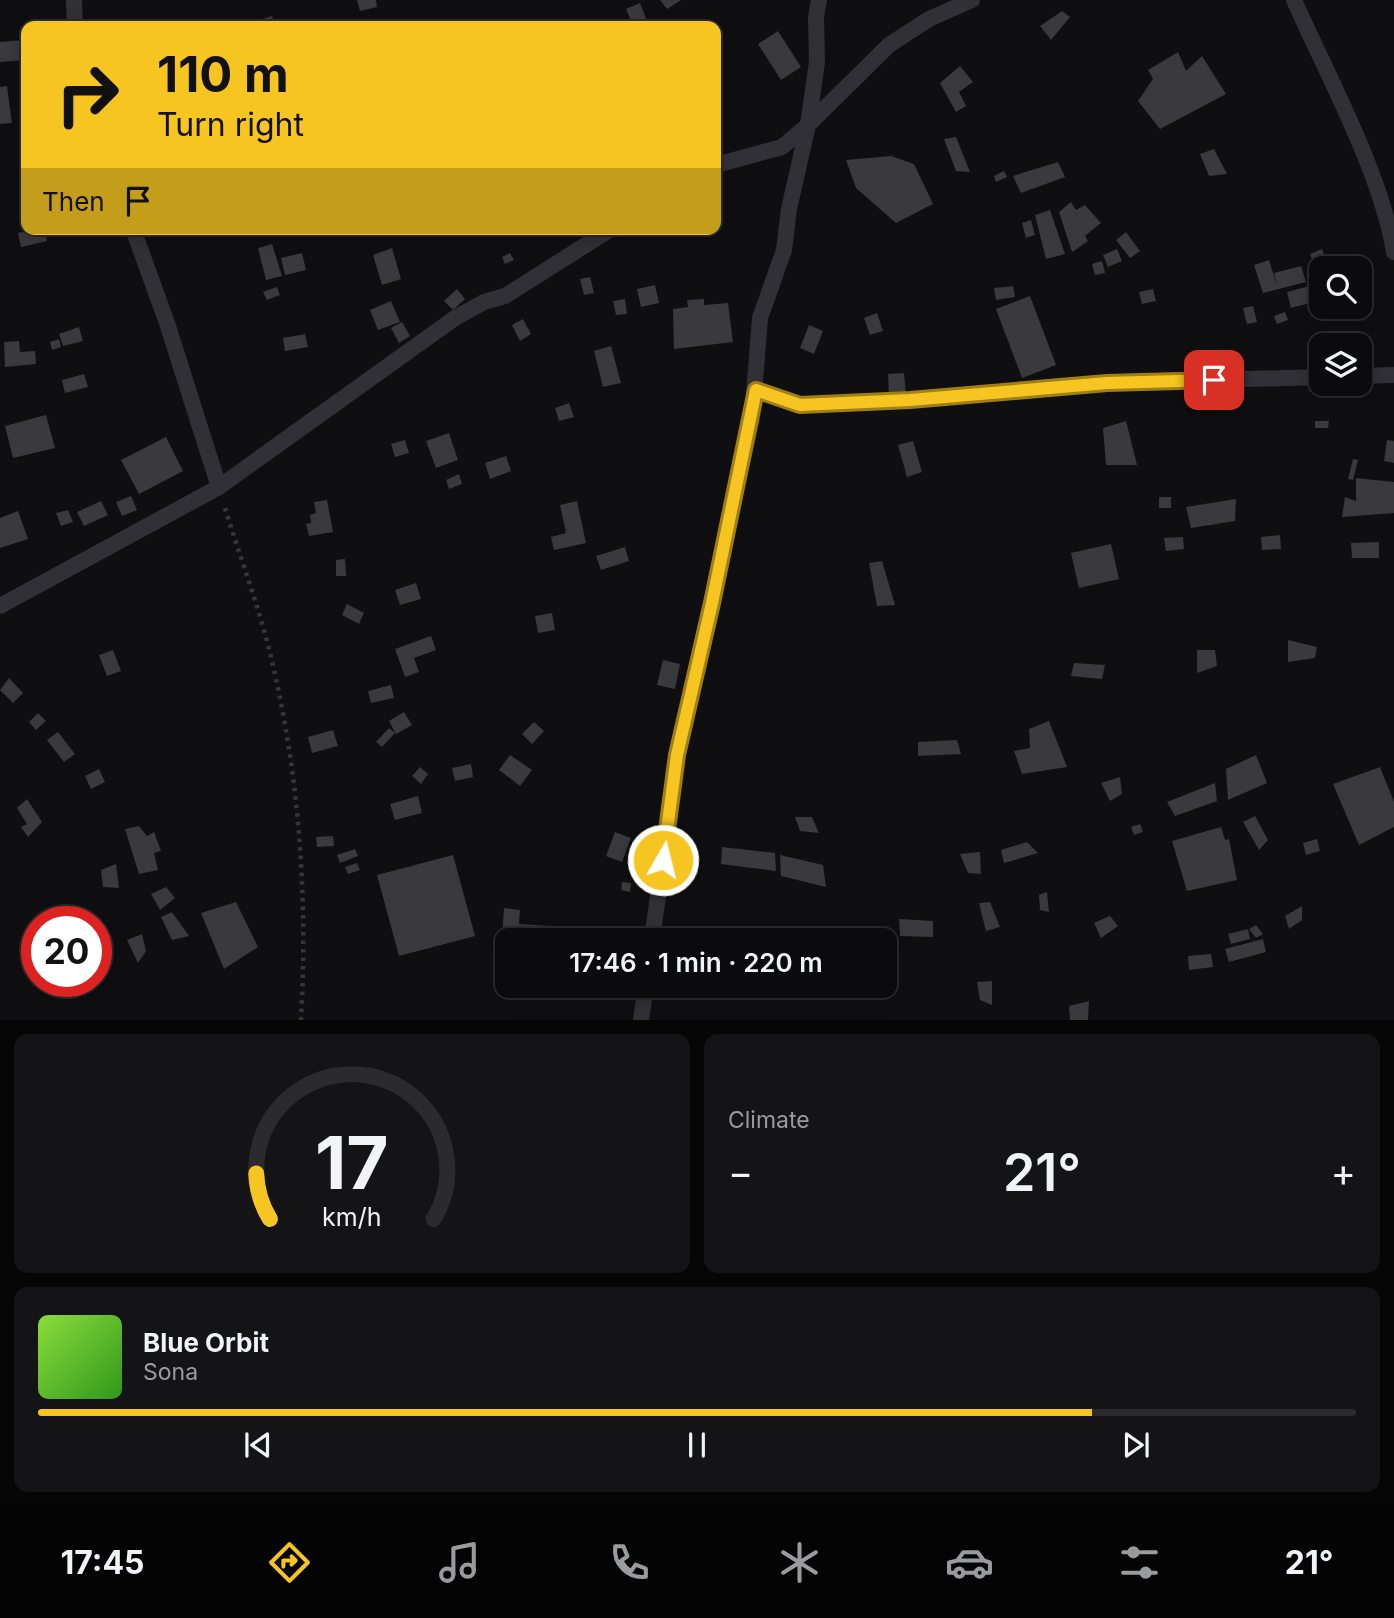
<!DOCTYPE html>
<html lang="en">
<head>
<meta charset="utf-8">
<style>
  :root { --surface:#0b0b0d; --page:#141416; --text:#f1f3f6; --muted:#9a9b9d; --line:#2b2b2e; --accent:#f6c521 }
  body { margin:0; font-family:Inter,sans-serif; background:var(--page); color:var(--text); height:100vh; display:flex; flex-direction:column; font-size:26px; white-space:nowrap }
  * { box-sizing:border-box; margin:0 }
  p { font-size:23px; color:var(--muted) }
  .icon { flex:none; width:38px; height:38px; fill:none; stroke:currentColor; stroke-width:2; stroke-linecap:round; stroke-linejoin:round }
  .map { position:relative; height:1020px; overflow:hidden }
  .panel { display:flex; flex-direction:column; gap:14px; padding:14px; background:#060607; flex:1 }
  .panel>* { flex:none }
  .top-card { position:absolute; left:21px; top:21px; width:700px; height:214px; border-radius:14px; box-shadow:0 4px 18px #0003,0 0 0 2px var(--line); background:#f6c521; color:#111; overflow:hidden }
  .tools { position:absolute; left:1309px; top:256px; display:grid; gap:14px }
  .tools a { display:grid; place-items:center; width:63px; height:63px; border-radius:14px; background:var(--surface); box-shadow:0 4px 18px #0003,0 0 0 2px var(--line); font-size:35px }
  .speed { position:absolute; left:21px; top:906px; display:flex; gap:14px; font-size:35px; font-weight:700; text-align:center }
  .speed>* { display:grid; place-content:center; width:91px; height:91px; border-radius:50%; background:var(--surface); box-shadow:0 4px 18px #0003,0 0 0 2px var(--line); line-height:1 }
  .speed .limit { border:10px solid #d22; background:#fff; color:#111 }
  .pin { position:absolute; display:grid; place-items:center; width:60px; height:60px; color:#fff; margin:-30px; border-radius:14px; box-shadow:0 4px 10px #0006 }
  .me { position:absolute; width:77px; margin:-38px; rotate:8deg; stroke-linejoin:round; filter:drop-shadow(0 0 5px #0008) }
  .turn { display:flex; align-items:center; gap:24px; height:147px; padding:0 21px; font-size:32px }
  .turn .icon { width:91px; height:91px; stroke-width:2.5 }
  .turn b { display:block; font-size:49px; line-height:60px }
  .then { display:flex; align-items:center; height:66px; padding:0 21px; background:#0003; gap:14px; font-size:26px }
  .big { font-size:52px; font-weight:600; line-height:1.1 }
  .panel .tile { flex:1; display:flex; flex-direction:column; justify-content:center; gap:10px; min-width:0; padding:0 24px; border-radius:14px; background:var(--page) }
  .panel .dial { align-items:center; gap:0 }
  .dial svg { height:182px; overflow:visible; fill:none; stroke:var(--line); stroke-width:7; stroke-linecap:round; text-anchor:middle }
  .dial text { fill:var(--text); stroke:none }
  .song { display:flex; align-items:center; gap:21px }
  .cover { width:84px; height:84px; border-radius:10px; background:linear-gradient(135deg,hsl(90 70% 55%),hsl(110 70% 35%)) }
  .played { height:7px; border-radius:4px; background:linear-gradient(90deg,var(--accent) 80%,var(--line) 80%) }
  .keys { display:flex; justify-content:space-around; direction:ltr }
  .heat { display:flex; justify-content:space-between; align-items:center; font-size:38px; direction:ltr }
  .panel .tiles { flex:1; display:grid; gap:14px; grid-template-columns:1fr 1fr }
  .tile:last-child { grid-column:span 2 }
  .trip { position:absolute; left:495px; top:928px; width:402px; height:70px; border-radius:14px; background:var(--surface); box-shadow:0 4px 18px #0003,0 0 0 2px var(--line); font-weight:600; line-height:70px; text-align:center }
  .dock { display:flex; height:112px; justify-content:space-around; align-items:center; background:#040405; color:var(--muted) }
  .dock .icon { width:49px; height:49px }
  .dock .selected { color:var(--accent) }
  .dock b { font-size:32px; color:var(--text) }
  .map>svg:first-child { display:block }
  .building { fill:#39393e }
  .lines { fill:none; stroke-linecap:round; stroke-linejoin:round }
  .path { stroke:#36373d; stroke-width:4.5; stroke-dasharray:3.5 5; stroke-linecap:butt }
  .service { stroke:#303036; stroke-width:16 }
  .route-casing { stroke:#a08015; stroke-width:18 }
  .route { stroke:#f6c521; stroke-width:12 }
</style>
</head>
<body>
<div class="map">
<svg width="1394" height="1020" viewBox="0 0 1394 1020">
  <rect width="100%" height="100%" fill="#0f0f11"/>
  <g class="building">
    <polygon points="357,0 376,0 377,7 360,11"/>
    <polygon points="660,0 681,0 667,9"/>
    <polygon points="640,3 649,26 633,26 626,9"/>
    <polygon points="1062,11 1070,17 1051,40 1040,26"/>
    <polygon points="272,16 275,26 248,26 247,24"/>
    <polygon points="778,31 801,67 781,80 758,44"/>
    <polygon points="25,40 26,60 0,62 0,42"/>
    <polygon points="1178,52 1186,71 1202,56 1226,94 1160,129 1138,101 1153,79 1148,70"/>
    <polygon points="960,66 973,82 959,92 966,106 956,112 940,83"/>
    <polygon points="7,86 12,123 0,124 0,87"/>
    <polygon points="956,137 970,172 956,171 944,139"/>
    <polygon points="1214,149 1227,174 1209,176 1200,154"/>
    <polygon points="891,156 914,164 933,204 896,223 856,188 846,160"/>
    <polygon points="1058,162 1065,177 1021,193 1013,176"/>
    <polygon points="1004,171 1007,177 996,182 994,176"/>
    <polygon points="1071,202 1076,210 1085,205 1101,223 1085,236 1088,241 1072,252 1059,212"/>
    <polygon points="1050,210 1065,254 1046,259 1035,215"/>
    <polygon points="1031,220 1035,235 1026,238 1022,223"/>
    <polygon points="35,229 44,229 47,241 21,247 18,233"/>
    <polygon points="1126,232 1140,251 1130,258 1116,240"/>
    <polygon points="272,244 282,276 266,280 258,248"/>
    <polygon points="392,248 401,279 382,285 373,255"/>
    <polygon points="1117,249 1122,261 1108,267 1103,255"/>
    <polygon points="1322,249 1326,260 1314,265 1310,254"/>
    <polygon points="302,253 306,270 285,275 281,258"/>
    <polygon points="510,253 514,260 505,264 502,257"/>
    <polygon points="1269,260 1277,286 1274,273 1301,266 1306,282 1263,293 1254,265"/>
    <polygon points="1102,261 1105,273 1095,275 1092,264"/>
    <polygon points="590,277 594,293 584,295 580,279"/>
    <polygon points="1321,283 1321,300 1291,308 1287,292"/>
    <polygon points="655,285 659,303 641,307 637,289"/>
    <polygon points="1013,286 1015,297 996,300 994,288"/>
    <polygon points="277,287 280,295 267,300 263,292"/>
    <polygon points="457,289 465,299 453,310 444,301"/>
    <polygon points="1153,289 1156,301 1142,304 1139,292"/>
    <polygon points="1030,296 1056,365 1022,378 996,309"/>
    <polygon points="625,299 627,314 616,315 613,301"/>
    <polygon points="704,299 704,305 728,303 733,342 674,349 673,309 688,307 687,300"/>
    <polygon points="391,301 400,322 378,330 370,310"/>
    <polygon points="1253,306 1257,322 1247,324 1243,308"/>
    <polygon points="1285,312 1288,320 1277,324 1274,316"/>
    <polygon points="877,313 883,331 870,335 864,318"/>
    <polygon points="523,319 531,334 520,341 512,325"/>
    <polygon points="402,322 410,336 399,343 391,328"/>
    <polygon points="809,325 823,331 814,354 800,348"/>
    <polygon points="79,327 83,341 63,346 59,334"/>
    <polygon points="305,334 308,347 285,351 283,338"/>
    <polygon points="59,339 61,347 52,350 50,342"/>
    <polygon points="19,341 20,352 35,351 36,364 5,367 4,342"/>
    <polygon points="611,346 621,383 603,387 594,351"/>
    <polygon points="904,373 906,396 889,397 888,374"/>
    <polygon points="84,374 88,387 65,393 62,380"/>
    <polygon points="569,403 574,417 559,421 555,408"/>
    <polygon points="46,415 55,448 13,458 5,426"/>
    <polygon points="1126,421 1137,465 1106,465 1103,428"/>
    <polygon points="1315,421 1329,421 1328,428 1315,428"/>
    <polygon points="449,433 458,460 436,468 426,441"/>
    <polygon points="166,437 183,471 139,494 121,460"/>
    <polygon points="405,440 409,453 395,457 391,444"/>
    <polygon points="1387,440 1394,441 1394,463 1384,461"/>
    <polygon points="913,441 922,472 907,477 898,445"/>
    <polygon points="506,456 511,471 490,479 485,463"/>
    <polygon points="1353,459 1358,460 1353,480 1348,479"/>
    <polygon points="459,474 462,484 449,489 446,480"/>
    <polygon points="1356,478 1394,482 1394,513 1342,517 1345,497 1356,501"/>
    <polygon points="131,496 137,510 122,516 116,502"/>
    <rect x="1159" y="497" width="12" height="11"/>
    <polygon points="1236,499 1235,521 1191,528 1186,507"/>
    <polygon points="327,500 333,532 309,536 306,524 311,523 310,515 316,513 314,502"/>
    <polygon points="101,501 108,515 84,526 77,512"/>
    <polygon points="577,501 586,543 554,550 551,537 566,533 560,505"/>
    <polygon points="68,510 73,522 61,526 56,513"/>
    <polygon points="18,511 28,539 0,548 0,518"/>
    <polygon points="1280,535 1281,549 1262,550 1261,537"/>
    <polygon points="1183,537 1184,549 1166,551 1164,538"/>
    <polygon points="1379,542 1379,558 1352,558 1351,543"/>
    <polygon points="1111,544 1119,579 1079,588 1071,553"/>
    <polygon points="625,547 629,561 601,570 596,556"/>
    <polygon points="345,559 346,576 336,576 336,560"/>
    <polygon points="882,561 895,605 877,606 869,563"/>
    <polygon points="416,583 421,599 400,605 395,590"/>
    <polygon points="347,604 364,613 359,624 342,615"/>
    <polygon points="552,613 555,630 538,633 535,616"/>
    <polygon points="431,636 436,650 414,658 419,672 405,677 395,649"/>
    <polygon points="1288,640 1317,647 1315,658 1288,662"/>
    <polygon points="113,650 121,671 107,676 99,655"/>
    <polygon points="1197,650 1215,650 1217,666 1197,673"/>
    <polygon points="663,660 680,664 675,689 657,685"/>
    <polygon points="1074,663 1105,665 1102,679 1071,676"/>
    <polygon points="9,678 23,693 13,703 0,690"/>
    <polygon points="391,685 394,698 371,703 368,691"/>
    <polygon points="404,712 412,725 396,734 389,721"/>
    <polygon points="38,713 46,721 36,730 29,722"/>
    <polygon points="1049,721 1067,767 1022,774 1014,751 1030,748 1029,729"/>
    <polygon points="534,722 544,731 532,744 522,734"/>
    <polygon points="389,728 395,733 382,747 376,742"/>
    <polygon points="333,730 338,746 312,753 308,737"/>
    <polygon points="58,732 75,754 64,762 47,740"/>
    <polygon points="957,740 961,754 918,756 918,742"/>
    <polygon points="510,755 532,770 520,786 499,770"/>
    <polygon points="1256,755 1267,783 1228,800 1226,769"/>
    <polygon points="471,764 473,777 455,781 452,768"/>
    <polygon points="420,767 428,774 421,784 412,776"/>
    <polygon points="1380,767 1394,802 1394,827 1359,845 1333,784"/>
    <polygon points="99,769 105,782 91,789 85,776"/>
    <polygon points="1120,777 1122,794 1110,801 1101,783"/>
    <polygon points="1215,783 1217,801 1175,816 1167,802"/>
    <polygon points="418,796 422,813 395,820 390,804"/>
    <polygon points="27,799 42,822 28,837 21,827 27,824 17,808"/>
    <polygon points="1255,816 1268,840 1259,850 1243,822"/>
    <polygon points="795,817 812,817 819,833 800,831"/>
    <polygon points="1140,824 1143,832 1134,835 1131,827"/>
    <polygon points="139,826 147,836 154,832 161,851 154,853 158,870 139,874 125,829"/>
    <polygon points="1221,827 1225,840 1229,839 1237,880 1187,891 1172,841"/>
    <polygon points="615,832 631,838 622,862 606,856"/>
    <polygon points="333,836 334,846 317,847 316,837"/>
    <polygon points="1317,839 1320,851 1306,855 1303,843"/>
    <polygon points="1027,842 1038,853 1004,863 1001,850"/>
    <polygon points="722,847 775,853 776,871 721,864"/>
    <polygon points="355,849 358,856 340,863 337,855"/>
    <polygon points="980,852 981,874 968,873 960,854"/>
    <polygon points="453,855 475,936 399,956 377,875"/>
    <polygon points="780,855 823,865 826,887 781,876"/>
    <polygon points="357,863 360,870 348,874 345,867"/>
    <polygon points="116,864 119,888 103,887 101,870"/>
    <polygon points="622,882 631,883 630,892 621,890"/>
    <polygon points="166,887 175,898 160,910 151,894"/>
    <polygon points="1047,892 1049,912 1040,910 1039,895"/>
    <polygon points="236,902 258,947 224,969 201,913"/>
    <polygon points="990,902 1000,927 986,931 979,903"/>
    <polygon points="1302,906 1302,920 1289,929 1285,916"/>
    <polygon points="504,908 520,910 519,924 550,926 549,940 502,937"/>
    <polygon points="172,912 189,936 172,940 161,917"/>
    <polygon points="1110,916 1118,926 1101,938 1094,923"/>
    <polygon points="899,919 933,921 933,937 900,936"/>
    <polygon points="1256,925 1263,934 1256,938 1249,929"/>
    <polygon points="1248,929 1250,939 1231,944 1228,934"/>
    <polygon points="142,934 146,951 138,963 127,940"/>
    <polygon points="1263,939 1266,952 1229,962 1225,949"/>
    <polygon points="1211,954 1213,967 1189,970 1188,956"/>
    <polygon points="992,981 992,1005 980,1000 977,982"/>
    <polygon points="513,985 532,985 532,997 514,997"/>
    <polygon points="1089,1001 1088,1020 1070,1020 1069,1006"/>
  </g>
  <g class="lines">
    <path class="path" d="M225 508C239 554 256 599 268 645 299 767 308 894 301 1020"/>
    <g class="service">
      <polyline points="74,0 75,26"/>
      <path d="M1294 0C1328 77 1380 170 1394 252"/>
      <polyline points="716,165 782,147 808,125 889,45 929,19 972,0"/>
      <polyline points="1360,376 1394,375"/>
      <polyline points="756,390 800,405 910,400 1106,383 1321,377"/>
      <polyline points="219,487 455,318 484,302 505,296 611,229"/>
      <polyline points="0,606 219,487 167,323 133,229"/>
      <polyline points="652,940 677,755 752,419 760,318 784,250 789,209 808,125 817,62 816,17 819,0"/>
      <polyline points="641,1020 646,985"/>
    </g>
  </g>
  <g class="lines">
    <defs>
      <polyline id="route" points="663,860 677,755 712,603 756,390 800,405 910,400 1107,383 1214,380"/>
    </defs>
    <use href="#route" class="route-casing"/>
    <use href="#route" class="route"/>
  </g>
</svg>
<div class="tools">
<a><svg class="icon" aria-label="search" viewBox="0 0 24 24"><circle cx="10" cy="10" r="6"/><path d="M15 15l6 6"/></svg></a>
<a><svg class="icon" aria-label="layers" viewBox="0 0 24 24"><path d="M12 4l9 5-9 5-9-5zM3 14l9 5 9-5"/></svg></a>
</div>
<div class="speed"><div class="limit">20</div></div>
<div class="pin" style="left:1214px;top:380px;background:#d93025"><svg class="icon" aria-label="arrive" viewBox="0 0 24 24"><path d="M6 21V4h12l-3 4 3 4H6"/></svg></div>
<svg class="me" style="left:663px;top:860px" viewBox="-20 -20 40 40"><circle r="17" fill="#f6c521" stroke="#fff" stroke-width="3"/><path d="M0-11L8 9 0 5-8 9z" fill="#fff"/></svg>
<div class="trip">17:46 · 1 min · 220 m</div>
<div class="top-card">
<div class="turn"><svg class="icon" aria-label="right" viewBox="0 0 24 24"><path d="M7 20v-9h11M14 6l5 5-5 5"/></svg><div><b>110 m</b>Turn right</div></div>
<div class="then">Then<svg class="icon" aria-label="arrive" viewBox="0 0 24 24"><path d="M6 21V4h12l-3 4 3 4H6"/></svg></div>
</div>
</div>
<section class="panel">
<div class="tiles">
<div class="tile dial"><svg viewBox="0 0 100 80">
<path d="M14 69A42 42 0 1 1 86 69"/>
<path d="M14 69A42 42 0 0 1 8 49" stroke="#f6c521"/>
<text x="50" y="56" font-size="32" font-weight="700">17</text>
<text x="50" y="72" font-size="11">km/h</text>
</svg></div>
<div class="tile"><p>Climate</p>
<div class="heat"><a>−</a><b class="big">21°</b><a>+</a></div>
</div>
<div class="tile">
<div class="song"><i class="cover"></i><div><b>Blue Orbit</b><p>Sona</p></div></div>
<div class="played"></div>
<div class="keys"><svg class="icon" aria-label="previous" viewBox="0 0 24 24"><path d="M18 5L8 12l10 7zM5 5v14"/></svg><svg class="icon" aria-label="pause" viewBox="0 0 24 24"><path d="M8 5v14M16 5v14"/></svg><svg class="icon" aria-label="next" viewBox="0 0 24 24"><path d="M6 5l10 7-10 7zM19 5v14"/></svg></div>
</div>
</div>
</section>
<nav class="dock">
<b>17:45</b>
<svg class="icon selected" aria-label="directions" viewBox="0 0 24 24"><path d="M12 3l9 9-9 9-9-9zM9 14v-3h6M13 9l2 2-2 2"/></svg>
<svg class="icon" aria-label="music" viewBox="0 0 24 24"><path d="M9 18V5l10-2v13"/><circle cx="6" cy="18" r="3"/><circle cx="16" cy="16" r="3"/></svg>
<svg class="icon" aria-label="phone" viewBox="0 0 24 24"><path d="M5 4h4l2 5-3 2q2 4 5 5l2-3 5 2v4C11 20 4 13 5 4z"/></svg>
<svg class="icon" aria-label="climate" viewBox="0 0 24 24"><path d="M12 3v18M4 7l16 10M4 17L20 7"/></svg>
<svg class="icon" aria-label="car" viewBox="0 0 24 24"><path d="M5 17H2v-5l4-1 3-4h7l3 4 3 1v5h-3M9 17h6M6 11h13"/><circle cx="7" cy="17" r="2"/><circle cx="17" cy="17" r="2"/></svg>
<svg class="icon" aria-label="filters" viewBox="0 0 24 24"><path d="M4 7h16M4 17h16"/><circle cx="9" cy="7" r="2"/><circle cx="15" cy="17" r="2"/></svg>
<b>21°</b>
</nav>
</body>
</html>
